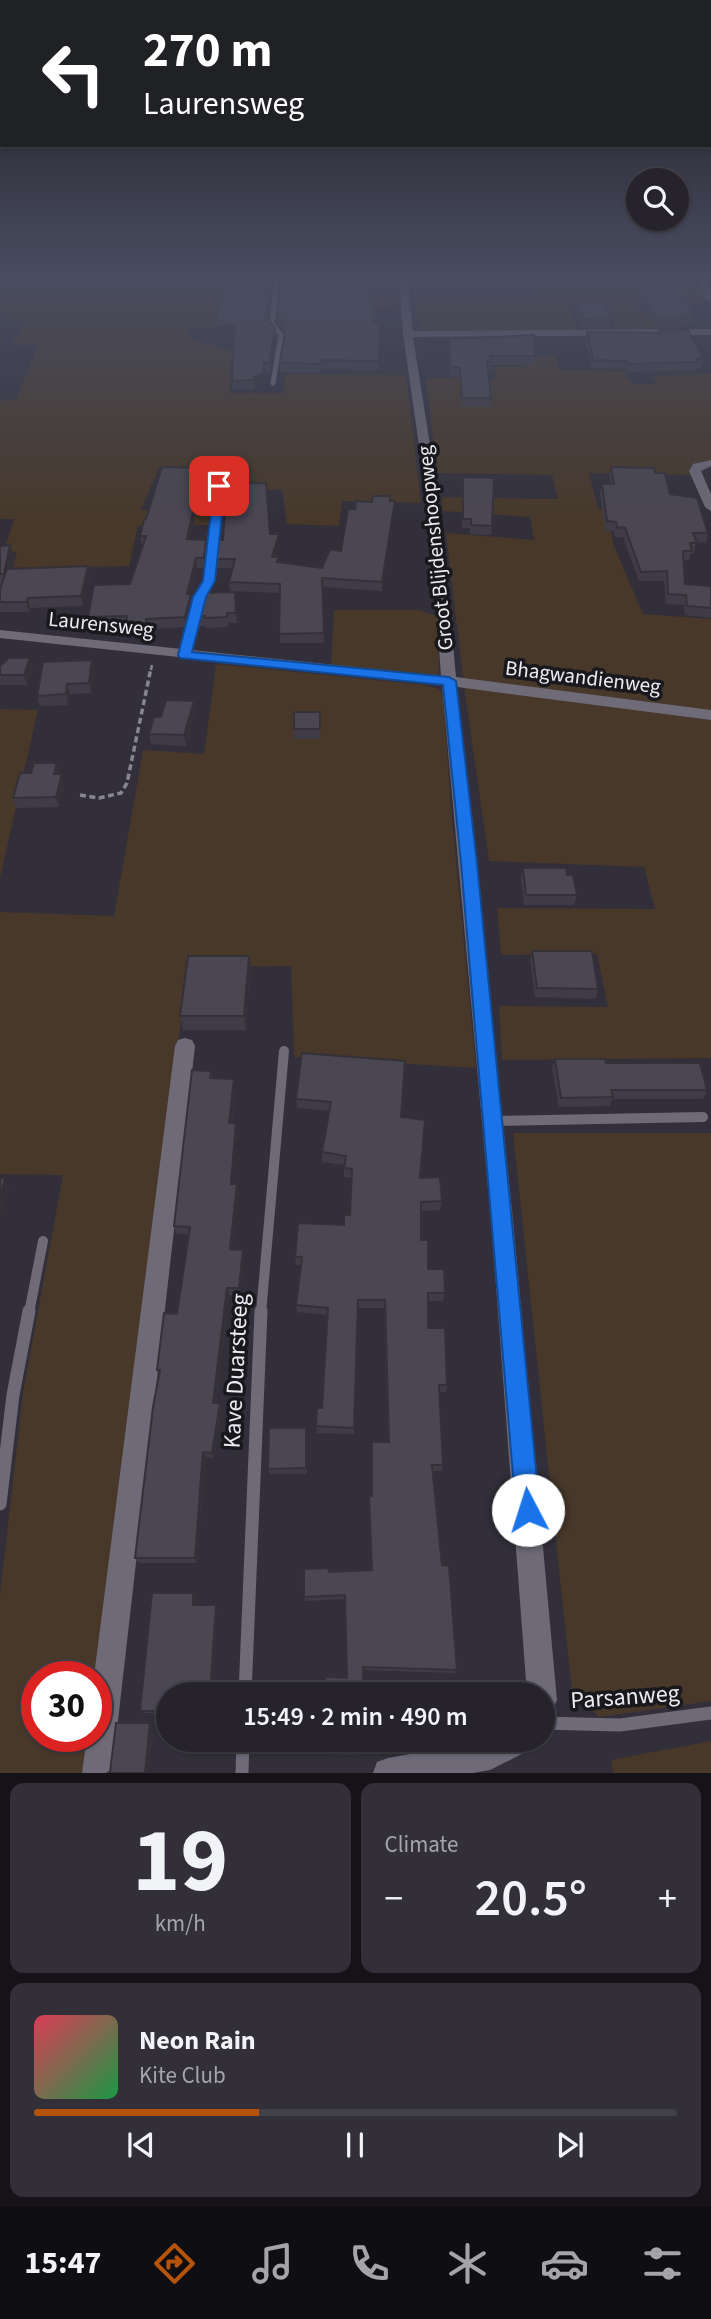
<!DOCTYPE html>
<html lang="en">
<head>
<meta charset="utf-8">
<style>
  :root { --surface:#26232c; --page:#322f38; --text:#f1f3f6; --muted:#a4a4a9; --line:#424048; --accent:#b45309 }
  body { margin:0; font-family:"Source Sans 3",sans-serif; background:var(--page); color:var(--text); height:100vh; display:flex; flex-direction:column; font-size:26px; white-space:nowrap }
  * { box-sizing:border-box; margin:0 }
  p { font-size:23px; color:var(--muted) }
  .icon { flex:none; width:38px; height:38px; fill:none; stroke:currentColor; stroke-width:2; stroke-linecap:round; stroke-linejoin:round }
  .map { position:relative; height:1773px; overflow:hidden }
  .sheet { display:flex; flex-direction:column; gap:10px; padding:10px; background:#151318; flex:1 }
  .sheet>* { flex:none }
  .hud { position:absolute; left:0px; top:0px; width:712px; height:147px; box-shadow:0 2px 5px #0004,0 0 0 2px var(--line); background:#202124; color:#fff; overflow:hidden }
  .tools { position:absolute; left:626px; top:168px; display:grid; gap:14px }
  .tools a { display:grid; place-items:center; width:63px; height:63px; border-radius:50%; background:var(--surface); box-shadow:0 2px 5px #0004,0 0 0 2px var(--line); font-size:35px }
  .speed { position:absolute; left:21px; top:1661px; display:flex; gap:14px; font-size:35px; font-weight:700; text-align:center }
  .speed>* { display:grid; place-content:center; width:91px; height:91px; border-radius:50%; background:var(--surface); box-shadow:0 2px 5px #0004,0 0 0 2px var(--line); line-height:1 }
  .speed .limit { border:10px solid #d22; background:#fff; color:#111 }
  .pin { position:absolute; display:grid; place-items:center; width:60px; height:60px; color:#fff; margin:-30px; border-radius:14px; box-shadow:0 4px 10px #0006 }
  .me { position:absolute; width:77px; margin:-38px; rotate:355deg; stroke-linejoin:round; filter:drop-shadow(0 0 5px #0008) }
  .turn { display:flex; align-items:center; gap:24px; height:147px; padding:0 28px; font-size:32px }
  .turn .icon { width:91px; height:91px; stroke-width:2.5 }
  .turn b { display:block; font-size:49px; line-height:60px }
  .big { font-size:52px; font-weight:600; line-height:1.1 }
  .sheet .card { flex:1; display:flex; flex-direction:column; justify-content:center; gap:10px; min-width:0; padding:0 24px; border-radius:14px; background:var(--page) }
  .sheet .dial { align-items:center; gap:0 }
  .dial b { font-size:91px; line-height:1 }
  .song { display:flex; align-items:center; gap:21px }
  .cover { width:84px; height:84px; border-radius:10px; background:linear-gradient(135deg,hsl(350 70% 55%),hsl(140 70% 35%)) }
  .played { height:7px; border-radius:4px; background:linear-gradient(90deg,var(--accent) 35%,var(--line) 35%) }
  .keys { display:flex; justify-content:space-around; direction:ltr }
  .heat { display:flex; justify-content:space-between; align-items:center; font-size:38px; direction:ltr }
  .sheet .tiles { flex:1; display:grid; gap:10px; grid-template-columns:1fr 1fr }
  .card:last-child { grid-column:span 2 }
  .trip { position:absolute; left:156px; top:1682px; width:399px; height:70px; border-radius:35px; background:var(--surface); box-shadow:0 2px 5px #0004,0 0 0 2px var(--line); font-weight:600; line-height:70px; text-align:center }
  .tab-bar { display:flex; height:112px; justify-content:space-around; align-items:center; background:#0f0e12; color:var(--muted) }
  .tab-bar .icon { width:49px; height:49px }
  .tab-bar .active { color:var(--accent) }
  .tab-bar b { font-size:32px; color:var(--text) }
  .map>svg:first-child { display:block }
  .green { fill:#47382a; fill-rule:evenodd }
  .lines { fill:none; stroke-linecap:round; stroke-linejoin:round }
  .path-far1 { stroke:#87858e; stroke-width:2.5; stroke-dasharray:5 2.5; stroke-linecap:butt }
  .path { stroke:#87858e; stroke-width:3.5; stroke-dasharray:6 3.5; stroke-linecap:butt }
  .lane-far3 { stroke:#6e6a77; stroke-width:5 }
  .lane-far2 { stroke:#6e6a77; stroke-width:6 }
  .lane-far1 { stroke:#6e6a77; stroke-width:10 }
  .lane { stroke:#6e6a77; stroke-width:13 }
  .street { fill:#6e6a77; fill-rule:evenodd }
  .wall { fill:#403c47 }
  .shaded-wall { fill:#343139 }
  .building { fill:#4a4652; stroke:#343139; stroke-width:2 }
  .route { fill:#1a73e8; stroke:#114b97; stroke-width:2 }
  .labels { text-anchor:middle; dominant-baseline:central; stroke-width:7; stroke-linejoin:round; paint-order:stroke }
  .street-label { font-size:21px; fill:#ecebf2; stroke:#19181d }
  .near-street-label { font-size:24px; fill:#ecebf2; stroke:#19181d }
</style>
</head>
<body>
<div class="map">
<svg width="711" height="1773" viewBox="0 0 711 1773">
  <rect width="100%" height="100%" fill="#322f3a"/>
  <g class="green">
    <polygon points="35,275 222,275 216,327 187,330 190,339 232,351 229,393 284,393 285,374 406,375 421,503 342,501 339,526 287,524 282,490 242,489 227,477 185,467 159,468 141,510 213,510 210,525 138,526 129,566 12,569 17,552 4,551 14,519 0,519 0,401 16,400 38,345 12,345 24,320 0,320 0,285 30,285"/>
    <polygon points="531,275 628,275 633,285 699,284 708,302 637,302 645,316 674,316 683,331 620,331 609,309 571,310 578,330 419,330 414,293 537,295"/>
    <polygon points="330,293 397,294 399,310 329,310"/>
    <polygon points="524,356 555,356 560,371 623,371 633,384 658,384 653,376 711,374 711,462 699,462 690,467 693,475 589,473 598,509 606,510 614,546 643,614 711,619 711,711 463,678 446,533 534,540 530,517 443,511 442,497 558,499 552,475 437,473 426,378 497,378 495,367 525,367"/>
    <polygon points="334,610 419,610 437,616 439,674 437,676 331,665"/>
    <path d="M216 664 425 685 439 689 443 697 451 809 476 1068 294 1057 291 966 187 967 94 1773H0V1594L23 1393 63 1175 0 1174V912L114 916 143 750 204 754ZM37 1676H96V1736H37Z"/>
    <polygon points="464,686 711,720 711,1058 502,1060 499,1006 608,1007 597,954 501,955 497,908 655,909 644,867 489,861"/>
    <polygon points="0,709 38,710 0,878"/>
    <polygon points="513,1133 711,1133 711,1701 599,1717 572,1692"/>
    <polygon points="711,1741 711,1773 613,1773 611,1760"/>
  </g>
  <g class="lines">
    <polyline class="path-far1" points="151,670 152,665"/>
    <polyline class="path" points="80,795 99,798 121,793 127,783 151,668"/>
    <polyline class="lane-far3" points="273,383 281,335 272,324 277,275"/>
    <polyline class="lane-far2" points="185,655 200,597 210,581 219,487"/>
    <g class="lane-far1">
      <polyline points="493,1121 703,1117"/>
      <polyline points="29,1313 43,1241"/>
      <polyline points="261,1313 284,1051"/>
    </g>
    <g class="lane">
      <polyline points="0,1504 13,1395 29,1311"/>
      <polyline points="245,1694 261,1311"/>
      <polyline points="542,1723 620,1725 711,1713"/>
      <polyline points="242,1773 243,1740"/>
    </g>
    <g class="street">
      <polygon points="399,275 407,275 413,331 711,329 711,335 413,337 441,515 456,677 711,710 711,720 457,687 513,1220 557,1700 552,1710 542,1714 542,1694 527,1694 491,1220 442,685 0,638 0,630 441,676 429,515 403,334"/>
      <polygon points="694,275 702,275 711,290 711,301 706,298"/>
      <polygon points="711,460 711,466 701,471 711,494 711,511 705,507 689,471 693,464"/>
      <polygon points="185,1038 192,1040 195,1046 112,1773 82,1773 87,1736 96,1736 94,1676 175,1046 178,1040"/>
      <polygon points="489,1740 535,1740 530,1750 490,1770 473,1773 373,1773 377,1762 388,1758"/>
    </g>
  </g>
  <g class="wall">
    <polygon points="0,275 16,275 13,283 0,283"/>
    <polygon points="225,275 262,275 258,291 269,291 268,318 275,328 275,336 270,372 264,372 265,382 255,386 255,389 233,389 232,381 235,333 215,335 214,327 227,282 226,282"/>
    <polygon points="475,275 510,275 509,286 477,286"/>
    <polygon points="632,275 674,275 694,315 692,324 682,324 681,327 653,327"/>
    <polygon points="292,292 370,304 373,323 380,323 379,370 321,369 320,373 280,372 280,363 285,333 277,322 277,314"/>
    <polygon points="577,302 611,318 609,327 582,327 576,311"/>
    <polygon points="659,330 703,359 701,367 697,367 696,370 627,372 625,369 592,368 585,340 587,332 659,333"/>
    <polygon points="450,339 535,356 534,365 491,365 490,371 488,371 491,398 490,407 462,407 459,377 449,376"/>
    <polygon points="611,467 655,473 670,494 708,533 706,543 696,542 694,553 691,553 689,560 683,560 685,584 711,586 711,618 685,615 684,605 666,604 664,581 639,581 623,537 615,537 614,531 605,531 600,493 602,484 611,484 609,476"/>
    <polygon points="463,477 492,526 491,535 470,534 470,528 462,528"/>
    <polygon points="203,478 190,539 207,549 206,568 197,568 190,594 192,604 186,627 148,629 147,633 128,634 127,626 90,627 88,617 130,584 143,546 142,546 140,536 146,519"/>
    <polygon points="390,501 394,510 382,591 322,587 324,643 280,643 280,593 230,591 229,582 233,568 217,568 216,559 223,540 270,534 280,544 276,557 279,562 322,568 341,551 355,509 372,502"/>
    <polygon points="0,546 13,555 10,569 90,576 83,606 30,608 29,612 0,612 0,589 2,584 0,584"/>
    <polygon points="235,592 237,623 228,623 228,627 206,628 206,626 198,626 197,616"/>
    <polygon points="30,658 33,668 27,685 0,685 0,666"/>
    <polygon points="95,670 91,693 70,694 68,705 40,706 37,696"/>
    <polygon points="195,711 186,746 151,744 149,734 161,717"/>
    <polygon points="320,712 320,739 294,739 294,729"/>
    <polygon points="57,763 59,774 65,784 59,807 16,808 13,798 31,773"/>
    <polygon points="523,868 567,875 577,895 574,905 524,905 521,878"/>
    <polygon points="532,951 598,989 596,999 535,997 530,960"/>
    <polygon points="249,956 251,970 246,1030 183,1030 180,1016"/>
    <polygon points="302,1053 401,1117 420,1178 442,1201 440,1210 421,1211 421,1240 428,1269 445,1293 443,1301 428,1301 428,1328 447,1385 446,1392 439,1392 443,1465 442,1471 433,1471 442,1565 457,1670 455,1673 363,1670 347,1678 345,1599 305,1601 304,1597 329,1572 371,1570 372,1496 388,1442 384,1308 358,1308 354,1434 317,1433 316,1426 322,1408 327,1315 297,1312 296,1305 301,1265 296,1265 295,1257 344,1225 350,1215 352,1178 344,1177 344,1165 322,1162 322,1152 329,1111 297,1108 296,1099"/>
    <polygon points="555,1059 606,1063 707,1090 703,1099 612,1099 610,1106 559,1107 552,1069"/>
    <polygon points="211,1071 212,1078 235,1088 232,1123 237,1132 233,1184 239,1192 232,1249 244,1257 240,1296 229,1295 216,1403 222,1409 214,1458 206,1457 197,1563 139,1563 135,1558 159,1375 157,1370 177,1314 189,1234 176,1234 174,1226"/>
    <polygon points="307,1434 307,1474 270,1474 268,1469"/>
    <polygon points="196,1597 196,1605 218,1609 168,1694 168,1713 144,1713 140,1711"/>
    <polygon points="361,1740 361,1755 323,1754 322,1752"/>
  </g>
  <g class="shaded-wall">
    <polygon points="11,275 16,275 13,283"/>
    <polygon points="259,275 262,275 256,299 255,291"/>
    <polygon points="6,315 8,324 0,340 0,328"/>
    <polygon points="235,325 236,333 215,335 214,327"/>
    <polygon points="275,328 275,336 270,372 269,363"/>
    <polygon points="264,373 265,382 255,386 254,377"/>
    <polygon points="202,468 203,478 189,549 187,539"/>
    <polygon points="395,501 394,510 382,591 382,582"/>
    <polygon points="279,534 280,544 273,566 272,557"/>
    <polygon points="206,540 207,549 206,568 204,558"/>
    <polygon points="10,545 13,555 7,583 4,574"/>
    <polygon points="196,558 197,568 188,604 187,594"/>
    <polygon points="88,566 90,576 83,606 81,596"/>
    <polygon points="191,594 192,604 186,627 185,617"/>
    <polygon points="28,598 30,608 29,612 26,602"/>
    <polygon points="30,658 33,668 27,685 24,675"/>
    <polygon points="92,660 95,670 91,693 89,683"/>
    <polygon points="67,684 70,694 68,705 66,694"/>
    <polygon points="194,701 195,711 186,746 184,735"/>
    <polygon points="57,763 60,773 57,784 54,774"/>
    <polygon points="62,774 65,784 59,807 56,797"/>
    <polygon points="249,956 251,970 246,1030 244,1016"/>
    <polygon points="234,1079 235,1088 231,1132 229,1123"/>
    <polygon points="236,1123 237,1132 233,1192 231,1184"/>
    <polygon points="5,1178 10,1187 1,1222 0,1198"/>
    <polygon points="237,1184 239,1192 231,1257 230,1249"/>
    <polygon points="243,1250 244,1257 240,1296 239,1288"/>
    <polygon points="227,1288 229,1295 215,1409 213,1403"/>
    <polygon points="220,1403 222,1409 214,1458 212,1453"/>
    <polygon points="203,1452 206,1457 197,1563 195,1558"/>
    <polygon points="193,1593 196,1597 195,1609 193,1605"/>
    <polygon points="216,1605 218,1609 213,1694 210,1694"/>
    <polygon points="150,1723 154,1725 149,1773 145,1773"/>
  </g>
  <g class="building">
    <polygon points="229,275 259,275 255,291 269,291 266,317 275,328 269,363 264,363 264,373 254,377 255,380 232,381 235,325 214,327"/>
    <polygon points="295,275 372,275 370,304 374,304 373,323 380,323 379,361 321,360 320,364 280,363 286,327 277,314 279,291 292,292"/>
    <polygon points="477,275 510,275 510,276 478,276"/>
    <polygon points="636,275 674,275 694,315 682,315 683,318 655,318"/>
    <polygon points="577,302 604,302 611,318 584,319"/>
    <polygon points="0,315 6,315 0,328"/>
    <polygon points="659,330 688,330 703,359 697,359 698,362 628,364 627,361 593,360 587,332 660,333"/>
    <polygon points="534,335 535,356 490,356 491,362 487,362 491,398 462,398 460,368 450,367 450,339"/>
    <polygon points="162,467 202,468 187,539 206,540 204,558 196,558 187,594 191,594 185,617 146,619 146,623 126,624 127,616 88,617 94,585 130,584 146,536 140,536 144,519 146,519"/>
    <polygon points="611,467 654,468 655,473 665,473 670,494 697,498 708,533 693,533 697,543 690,543 692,551 683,551 685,584 711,586 711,608 687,606 686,595 668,594 667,571 641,572 625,528 617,527 616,522 607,521 602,484 614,484"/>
    <polygon points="463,477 494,478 492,526 471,525 471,519 463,519"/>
    <polygon points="266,483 270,534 279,534 272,557 279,557 277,562 322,568 330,549 341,551 348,509 355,509 356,501 372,502 373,496 390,496 390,501 395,501 382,582 322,578 324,633 279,634 280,584 229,582 235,559 216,559 218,540 223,540 227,484"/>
    <polygon points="10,545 4,574 0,574 0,546"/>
    <polygon points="88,566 81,596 28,598 26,602 0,602 0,589 7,569"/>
    <polygon points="235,592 236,613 227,613 227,617 205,618 205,616 197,616 203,593"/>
    <polygon points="9,658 30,658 24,675 0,675 0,666"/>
    <polygon points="92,660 89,683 67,684 66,694 37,696 43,662"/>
    <polygon points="166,700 194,701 184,735 149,734 154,717 161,717"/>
    <rect x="294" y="712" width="26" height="17"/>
    <polygon points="34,763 57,763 54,774 62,774 56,797 13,798 20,773 31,773"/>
    <polygon points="523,868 566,868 567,875 573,875 577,895 526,895"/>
    <polygon points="532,951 592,951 598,989 537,988"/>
    <polygon points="188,956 249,956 244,1016 180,1016"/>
    <polygon points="302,1053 405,1061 401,1117 425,1120 420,1178 440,1177 442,1201 421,1202 421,1240 428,1240 428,1269 444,1269 445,1293 428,1293 428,1328 445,1328 447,1385 439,1385 443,1465 432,1465 442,1565 449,1566 457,1670 363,1667 363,1694 325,1694 325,1677 347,1678 345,1595 304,1597 304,1569 328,1568 329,1572 372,1570 369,1497 372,1496 372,1442 389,1442 385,1300 358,1300 354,1428 316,1426 317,1408 322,1408 328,1308 296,1305 302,1257 295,1257 298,1223 344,1225 344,1215 350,1215 352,1169 344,1168 346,1156 322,1152 331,1102 296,1099"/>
    <polygon points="555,1059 605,1059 606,1063 700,1063 707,1090 611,1090 613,1097 561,1098"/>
    <polygon points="192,1070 211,1071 210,1078 234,1079 229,1123 236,1123 231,1184 237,1184 230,1249 243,1250 239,1288 227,1288 213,1403 220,1403 212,1453 203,1452 195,1558 135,1558 153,1407 160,1370 157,1370 164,1313 177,1314 190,1227 174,1226"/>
    <polygon points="0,1178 5,1178 0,1198"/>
    <polygon points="269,1428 306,1428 306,1468 268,1469"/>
    <polygon points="152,1593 193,1593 193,1605 216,1605 210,1694 168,1694 168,1711 140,1711"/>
    <polygon points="116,1723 150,1723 145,1773 107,1773 110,1772"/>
    <polygon points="323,1740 361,1740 361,1754 322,1752"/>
  </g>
  <linearGradient id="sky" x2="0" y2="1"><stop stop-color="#1c1a20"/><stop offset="0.53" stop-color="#494d60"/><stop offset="1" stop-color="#494d60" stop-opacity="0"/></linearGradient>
  <rect width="711" height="523" fill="url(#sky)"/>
  <polygon class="route" points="219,483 225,486 215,581 206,597 192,652 449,677 456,681 477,863 540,1510 536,1519 528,1522 519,1519 516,1510 461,863 443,685 180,658 178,655 193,597 203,581 214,486"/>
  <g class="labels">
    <g class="street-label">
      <text transform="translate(435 548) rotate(-96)">Groot Blijdenshoopweg</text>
      <text transform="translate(101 624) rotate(6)">Laurensweg</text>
      <text transform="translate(583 677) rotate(7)">Bhagwandienweg</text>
    </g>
    <g class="near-street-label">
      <text transform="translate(236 1371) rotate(-87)">Kave Duarsteeg</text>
      <text transform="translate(625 1697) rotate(-4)">Parsanweg</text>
    </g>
  </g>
</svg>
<div class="tools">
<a><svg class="icon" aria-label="search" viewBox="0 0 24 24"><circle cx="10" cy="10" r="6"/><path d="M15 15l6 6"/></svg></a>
</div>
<div class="speed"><div class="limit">30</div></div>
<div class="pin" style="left:219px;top:486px;background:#d93025"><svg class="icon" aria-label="arrive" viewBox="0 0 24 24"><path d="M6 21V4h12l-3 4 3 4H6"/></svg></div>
<svg class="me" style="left:528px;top:1510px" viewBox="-20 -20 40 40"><circle r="19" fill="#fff"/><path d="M0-13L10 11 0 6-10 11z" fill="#1a73e8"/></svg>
<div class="trip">15:49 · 2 min · 490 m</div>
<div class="hud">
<div class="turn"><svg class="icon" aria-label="left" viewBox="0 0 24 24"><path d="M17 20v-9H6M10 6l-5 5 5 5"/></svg><div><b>270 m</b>Laurensweg</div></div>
</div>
</div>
<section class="sheet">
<div class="tiles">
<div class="card dial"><b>19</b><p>km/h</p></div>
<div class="card"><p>Climate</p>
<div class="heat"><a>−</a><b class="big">20.5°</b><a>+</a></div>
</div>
<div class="card">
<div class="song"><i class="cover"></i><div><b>Neon Rain</b><p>Kite Club</p></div></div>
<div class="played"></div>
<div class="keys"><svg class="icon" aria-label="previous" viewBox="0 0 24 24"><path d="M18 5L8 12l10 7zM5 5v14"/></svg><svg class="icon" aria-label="pause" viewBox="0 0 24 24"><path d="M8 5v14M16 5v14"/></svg><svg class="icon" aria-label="next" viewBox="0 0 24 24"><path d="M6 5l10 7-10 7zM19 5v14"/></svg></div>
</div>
</div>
</section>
<nav class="tab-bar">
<b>15:47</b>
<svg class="icon active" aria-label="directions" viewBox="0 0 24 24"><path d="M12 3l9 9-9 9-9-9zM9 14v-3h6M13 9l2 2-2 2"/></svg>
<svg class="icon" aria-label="music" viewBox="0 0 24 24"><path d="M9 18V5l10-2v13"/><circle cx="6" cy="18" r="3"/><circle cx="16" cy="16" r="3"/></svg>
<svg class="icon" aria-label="phone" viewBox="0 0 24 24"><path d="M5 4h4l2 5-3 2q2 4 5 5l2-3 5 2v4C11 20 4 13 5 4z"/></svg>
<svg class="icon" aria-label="climate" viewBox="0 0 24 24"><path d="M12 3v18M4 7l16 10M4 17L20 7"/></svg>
<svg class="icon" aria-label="car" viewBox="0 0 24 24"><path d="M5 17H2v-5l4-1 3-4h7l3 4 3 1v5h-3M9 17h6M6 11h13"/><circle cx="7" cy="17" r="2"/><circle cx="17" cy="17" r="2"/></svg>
<svg class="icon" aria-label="filters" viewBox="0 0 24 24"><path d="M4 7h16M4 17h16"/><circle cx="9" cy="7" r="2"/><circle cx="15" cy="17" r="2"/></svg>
</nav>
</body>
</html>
